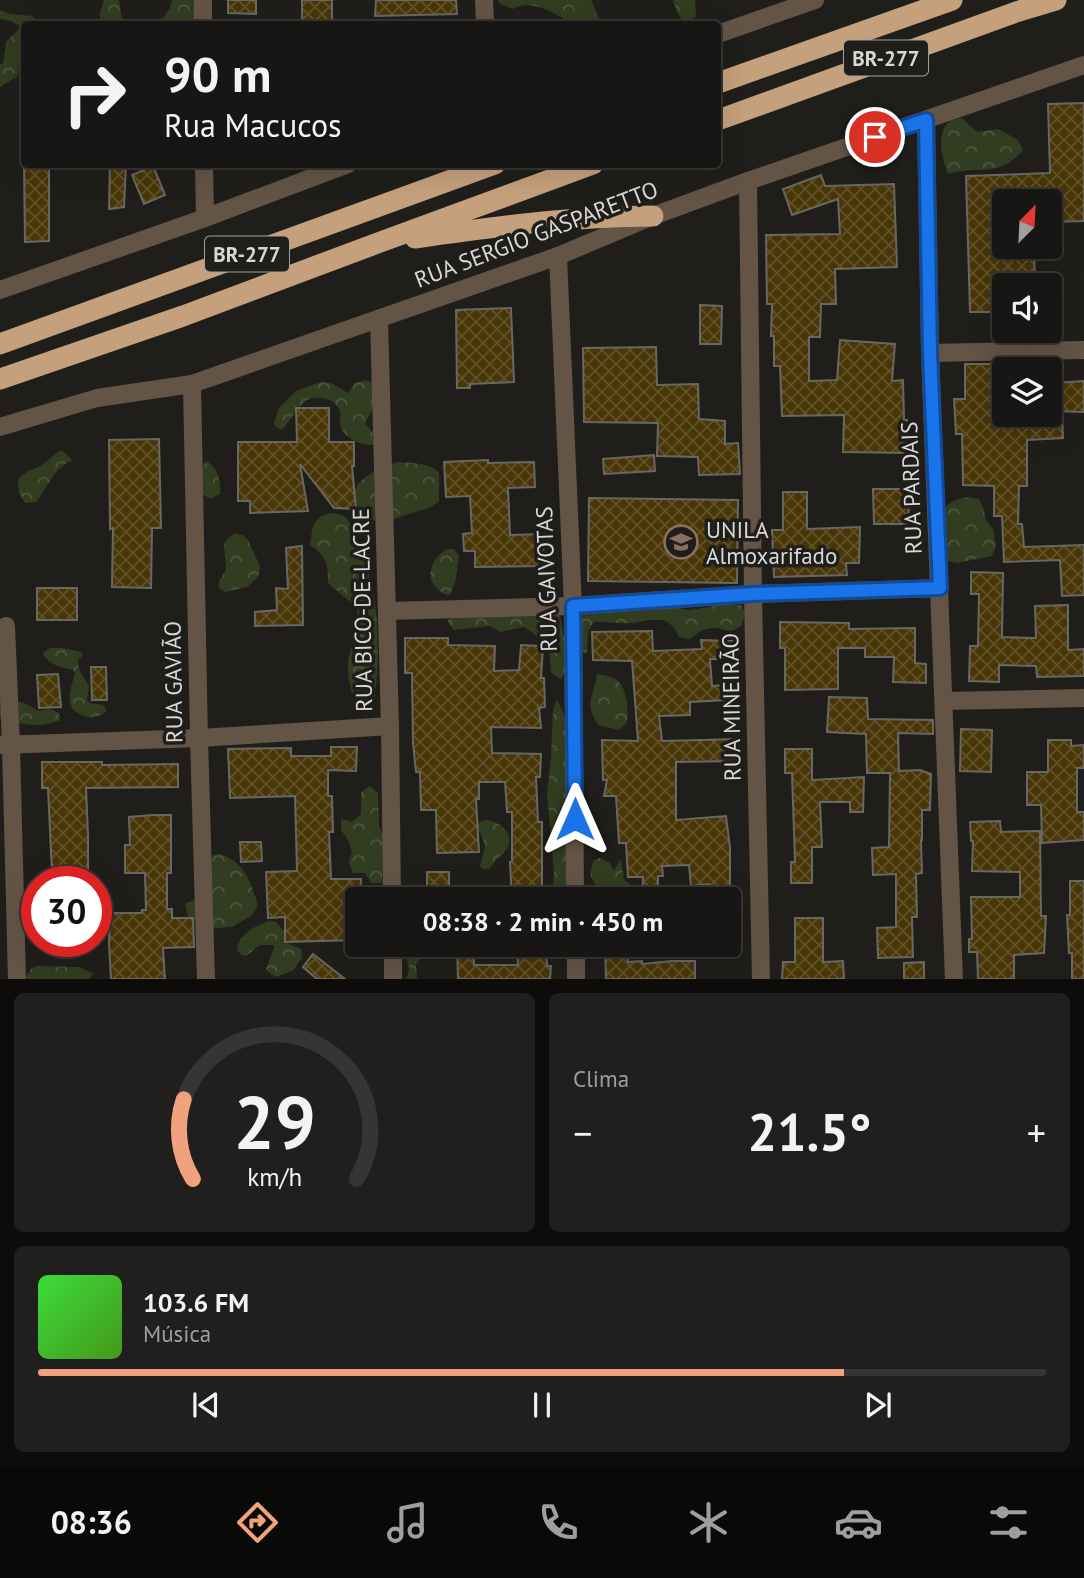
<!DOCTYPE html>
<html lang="pt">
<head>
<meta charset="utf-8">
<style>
  :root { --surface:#171614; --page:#201f1d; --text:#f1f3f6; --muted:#9e9fa0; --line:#363534; --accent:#f1a17d }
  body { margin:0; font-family:"PT Sans",sans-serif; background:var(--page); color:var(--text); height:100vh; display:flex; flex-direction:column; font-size:26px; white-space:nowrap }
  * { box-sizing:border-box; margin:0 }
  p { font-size:23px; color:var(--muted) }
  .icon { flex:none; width:38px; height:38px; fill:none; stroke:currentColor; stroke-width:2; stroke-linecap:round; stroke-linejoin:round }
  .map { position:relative; height:979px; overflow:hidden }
  .sheet { display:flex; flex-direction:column; gap:14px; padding:14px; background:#0d0c0b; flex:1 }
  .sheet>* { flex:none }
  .hud { position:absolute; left:21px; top:21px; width:700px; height:147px; border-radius:7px; box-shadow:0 7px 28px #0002,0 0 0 2px var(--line); background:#171614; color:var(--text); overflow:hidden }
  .needle { width:46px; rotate:24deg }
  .controls { position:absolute; left:992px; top:189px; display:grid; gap:14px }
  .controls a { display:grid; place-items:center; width:70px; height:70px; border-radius:7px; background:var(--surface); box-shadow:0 7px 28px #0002,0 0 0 2px var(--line); font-size:35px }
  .speed { position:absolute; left:21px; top:866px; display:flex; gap:14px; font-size:35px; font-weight:700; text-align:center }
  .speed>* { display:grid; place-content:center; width:91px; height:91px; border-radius:50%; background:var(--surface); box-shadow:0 7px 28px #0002,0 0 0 2px var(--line); line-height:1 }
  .speed .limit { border:10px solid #d22; background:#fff; color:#111 }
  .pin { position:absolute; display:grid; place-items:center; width:60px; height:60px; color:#fff; margin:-30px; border:4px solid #fff; border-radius:50%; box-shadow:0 2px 7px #0007 }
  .me { position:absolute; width:77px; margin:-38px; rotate:0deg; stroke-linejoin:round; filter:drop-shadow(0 0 5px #0008) }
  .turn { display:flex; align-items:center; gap:24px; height:147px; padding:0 28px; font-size:32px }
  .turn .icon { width:91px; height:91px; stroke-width:2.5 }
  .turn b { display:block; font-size:49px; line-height:60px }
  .big { font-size:52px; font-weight:600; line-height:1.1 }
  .sheet .card { flex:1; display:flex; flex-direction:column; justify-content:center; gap:10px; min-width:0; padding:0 24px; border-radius:10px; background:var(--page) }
  .sheet .dial { align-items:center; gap:0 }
  .dial svg { height:182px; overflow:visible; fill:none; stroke:var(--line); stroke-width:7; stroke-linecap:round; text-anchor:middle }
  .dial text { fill:var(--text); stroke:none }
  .song { display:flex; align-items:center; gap:21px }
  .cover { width:84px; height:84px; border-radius:10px; background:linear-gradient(135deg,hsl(120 70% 55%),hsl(100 70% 35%)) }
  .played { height:7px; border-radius:4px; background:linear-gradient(90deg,var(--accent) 80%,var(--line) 80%) }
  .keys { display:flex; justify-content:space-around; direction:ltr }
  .heat { display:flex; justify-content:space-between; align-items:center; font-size:38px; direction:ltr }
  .sheet .tiles { flex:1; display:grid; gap:14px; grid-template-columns:1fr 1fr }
  .card:last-child { grid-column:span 2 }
  .trip { position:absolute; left:345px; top:887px; width:396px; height:70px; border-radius:7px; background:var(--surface); box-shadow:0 7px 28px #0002,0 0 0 2px var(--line); font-weight:600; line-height:70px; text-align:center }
  .dock { display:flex; height:112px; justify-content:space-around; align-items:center; background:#090908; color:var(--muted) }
  .dock .icon { width:49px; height:49px }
  .dock .active { color:var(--accent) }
  .dock b { font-size:32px; color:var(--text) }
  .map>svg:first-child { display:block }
  .forest { fill:url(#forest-crowns) }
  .building { fill:url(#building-cross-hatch); stroke:#696764; stroke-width:2 }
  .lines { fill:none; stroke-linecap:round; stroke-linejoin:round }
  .minor { stroke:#635446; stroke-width:18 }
  .highway { stroke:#c4a07c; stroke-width:21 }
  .route-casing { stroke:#114b97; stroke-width:18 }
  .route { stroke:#1a73e8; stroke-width:12 }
  .labels { text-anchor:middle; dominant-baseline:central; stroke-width:7; stroke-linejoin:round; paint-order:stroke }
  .shield { fill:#1f1e1b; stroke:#a1a09e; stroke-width:2 }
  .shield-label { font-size:21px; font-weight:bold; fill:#d9d8d6 }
  .street-label { font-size:23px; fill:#d9d8d6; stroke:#1f1e1b }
  .poi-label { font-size:23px; fill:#d9d8d6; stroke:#1f1e1b; text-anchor:start }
</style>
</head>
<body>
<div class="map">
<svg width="1084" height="980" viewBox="0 0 1084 980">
  <defs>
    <pattern id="forest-crowns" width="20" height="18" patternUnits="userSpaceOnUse" patternTransform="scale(1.75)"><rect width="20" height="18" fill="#313c20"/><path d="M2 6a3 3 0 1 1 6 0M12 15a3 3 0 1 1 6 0" fill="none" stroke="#4e5740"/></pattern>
    <pattern id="building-cross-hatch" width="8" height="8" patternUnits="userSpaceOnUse" patternTransform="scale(1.75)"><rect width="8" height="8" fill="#483607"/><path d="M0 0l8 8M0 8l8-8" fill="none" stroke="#62522a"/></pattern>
  </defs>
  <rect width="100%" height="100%" fill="#1f1e1b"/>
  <g class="forest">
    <polygon points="104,0 119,0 122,18 131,24 163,18 170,8 172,0 199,0 202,24 100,24 100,12"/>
    <path d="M498 0H591L599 18 598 24C590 25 577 27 570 24 566 22 564 19 561 17 546 9 528 0 513 9L500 4Z"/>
    <polygon points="673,0 695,0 696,17 684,23 677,12"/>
    <polygon points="0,10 10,14 32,16 41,24 24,24 24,49 20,59 18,76 0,87 0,64 3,64 6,42 21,27 11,21 0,19"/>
    <path d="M962 118 977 132 998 129 1018 140 1023 150C998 179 979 165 948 174 942 160 935 130 951 121 953 120 960 118 962 118Z"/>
    <path d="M366 380 374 383 376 404 365 423 373 433 374 443 372 445C362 446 344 438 341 427 339 422 341 416 340 411 336 399 318 394 307 400 299 406 289 422 282 430L276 427 274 423 279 408 296 391 320 382 331 383 348 393 355 383Z"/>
    <path d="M62 450 72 460C50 472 50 485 36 502L25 503 19 493 18 480C28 468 32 472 43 464 51 459 53 454 62 450Z"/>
    <path d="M207 461C218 469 221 480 220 494L210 499C196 491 195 471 207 461Z"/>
    <path d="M397 462C413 463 426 462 439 472V501C429 510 421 510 409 514 399 517 388 523 377 521 362 519 347 496 359 483 369 472 384 467 397 462Z"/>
    <path d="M968 497 979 499 984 510 986 520 993 529 996 546 992 556 957 563 946 560C948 531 926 504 968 497Z"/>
    <path d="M333 513 344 516 352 525 357 535 359 545 368 565 370 587 374 598 377 620 378 663 375 697 367 706 355 702C351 691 347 676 348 664 349 646 365 627 356 609 352 601 335 590 328 583 329 565 325 554 310 545 313 526 312 516 333 513Z"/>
    <polygon points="235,533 243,535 248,540 260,566 259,574 255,580 247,587 225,592 219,588 219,581 226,570 224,544 228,538"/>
    <path d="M447 549H454L459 556 455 584 449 596C423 586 426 562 447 549Z"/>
    <path d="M720 604 742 605 745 615 741 626 731 632C713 625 704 627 690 639L679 637C667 610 651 622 629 623 617 624 606 621 594 622L588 632 587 654 577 649 581 616 590 609 667 606 689 610 710 607Z"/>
    <path d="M553 608 560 616 564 638 567 669 561 679 551 673C549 642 550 644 524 627L500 632 490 626 454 630 447 621 456 615Z"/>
    <path d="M50 648H62L81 652 83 655 78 660C79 675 83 674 89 686L87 700 90 703 104 705 107 711C95 721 85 718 73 710 66 696 72 686 75 673L73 670C61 667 51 666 43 655L44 652Z"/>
    <path d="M597 674C602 675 610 676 615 679 627 685 629 711 627 723L619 730 598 725C584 701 593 699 597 674Z"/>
    <polygon points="557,699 562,709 565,719 568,899 553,900 554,873 547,793 551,758 553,710"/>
    <path d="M9 700 24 703 39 711 50 709 59 713 60 720C40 729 20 724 0 718V701Z"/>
    <polygon points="370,786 378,793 379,825 383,835 382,883 371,883 365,873 353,873 349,862 352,851 348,840 341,830 341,819 352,822 361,814 361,792"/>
    <path d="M485 820C499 820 517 835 506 850 501 857 495 859 491 867L485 870 480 867 485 847 482 836 475 824Z"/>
    <path d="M220 854C245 862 251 883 258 905L252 915 232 927 207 929 188 916 185 904 195 899 210 856Z"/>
    <path d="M600 858 610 863 614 871 621 859 624 880 633 887V892L630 899 582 900 587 895 599 893C594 876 586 881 594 860Z"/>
    <path d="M269 921 276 922 284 931 285 942 301 949 302 957 294 970 277 977 271 974 266 969 275 945H260L246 956 242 955 237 951C238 934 255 926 269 921Z"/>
    <path d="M402 945H425L424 954 416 965 417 979H406C412 967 408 961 401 950Z"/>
    <polygon points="37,966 80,967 93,974 89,979 23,980 31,969"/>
  </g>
  <g class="building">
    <polygon points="228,0 256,0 256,14 228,13"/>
    <polygon points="302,0 332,0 332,24 302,23"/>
    <polygon points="376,0 456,0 457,14 375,16"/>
    <polygon points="1084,103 1084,221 1050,222 1050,201 1004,201 1004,247 1034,247 1035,285 1004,285 1004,312 970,312 966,176 1050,173 1048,104"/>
    <polygon points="24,164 49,164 49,241 25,242"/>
    <polygon points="110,164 126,164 124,207 109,209"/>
    <polygon points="153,166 165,195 144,204 132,175"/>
    <polygon points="821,175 825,186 894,184 897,267 835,269 836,304 821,304 820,337 809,337 809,381 837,380 840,340 895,344 892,381 903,380 904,420 907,420 906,453 843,452 844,415 782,416 780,366 774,366 774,336 771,336 772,304 767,304 766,235 840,234 838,199 792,215 783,189"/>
    <polygon points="700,305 722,306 721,344 700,344"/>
    <polygon points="511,308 514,382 470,384 470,388 457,388 456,310"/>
    <polygon points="656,347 657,385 698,384 699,419 725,421 725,444 738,443 740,474 699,475 698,457 657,456 658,423 584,422 583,348"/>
    <polygon points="965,364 995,364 996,397 1004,397 1004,415 1062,414 1063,438 1027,440 1027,486 1019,486 1018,524 1022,524 1024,547 1084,545 1084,595 1062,596 1060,560 1004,562 1002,516 994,516 994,486 963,485 962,434 956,434 954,399 965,399"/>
    <polygon points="1084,381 1084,412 1055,411 1053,383"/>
    <polygon points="296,408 329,408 329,442 354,442 354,466 352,466 356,509 334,508 300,464 308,511 250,513 250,501 238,501 238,442 297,442"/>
    <polygon points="159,439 161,528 152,528 151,588 112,587 113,528 110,529 109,440"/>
    <polygon points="654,455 655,471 604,474 603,459"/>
    <polygon points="488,460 488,463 534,462 535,487 508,488 510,535 543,534 544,566 475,567 475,551 464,551 463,534 472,533 470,496 446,497 444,462"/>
    <polygon points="873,489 908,489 909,524 874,524"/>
    <polygon points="783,492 807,492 807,529 860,527 859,563 846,563 847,575 774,577 772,530 783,530"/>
    <polygon points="589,498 738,500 737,583 588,581"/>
    <polygon points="302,546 303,625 255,626 255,612 277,610 276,588 288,589 286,548"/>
    <polygon points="971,572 1003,573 1002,637 1036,638 1035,606 1068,605 1068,650 1084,649 1084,676 1037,677 1036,666 999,665 999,682 969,681 970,646 978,646 979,594 971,594"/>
    <rect x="37" y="588" width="40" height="32"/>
    <polygon points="780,622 849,623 849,629 915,628 915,663 926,664 926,683 893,682 894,657 865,657 865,648 838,648 838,689 785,690 785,648 780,648"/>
    <polygon points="652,631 653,651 702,649 701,640 733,641 733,659 710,659 712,686 725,685 726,700 690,702 690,715 659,716 662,741 738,739 739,761 676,762 676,820 726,816 730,848 730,900 709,900 709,884 691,886 689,865 662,866 663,876 658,876 658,900 642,900 643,877 628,877 626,843 619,843 616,796 604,796 607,780 603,780 602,740 638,741 632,661 593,660 592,632"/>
    <polygon points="405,638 448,638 448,645 495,646 494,671 519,670 521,645 543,646 541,678 544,678 545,707 539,708 541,728 491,727 492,753 541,754 540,777 536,777 538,822 542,822 542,900 512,900 510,862 512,862 512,812 507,812 505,782 479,782 479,799 476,799 479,852 437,853 436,810 421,810 420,772 416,772 413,743 412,673 405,673"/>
    <polygon points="91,667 106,667 107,700 92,700"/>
    <polygon points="58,674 61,707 39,708 37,675"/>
    <polygon points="829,697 867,698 868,719 933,720 933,734 898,733 899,771 920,770 931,774 930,810 922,810 922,840 921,840 922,873 916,874 917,917 912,917 913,957 878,958 877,928 896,927 896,874 873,875 872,848 889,847 890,773 867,773 866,734 827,732"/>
    <polygon points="961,729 992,730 991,772 960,771"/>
    <polygon points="1048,740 1071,740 1071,746 1084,745 1084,768 1077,768 1077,812 1084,812 1084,840 1042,843 1041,805 1027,805 1027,772 1048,772"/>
    <polygon points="331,747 357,747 356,771 328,770 328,796 332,796 333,832 329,832 331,879 361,879 360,898 357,898 357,940 285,942 285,917 268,918 266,872 297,871 295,796 230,798 228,749 291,748 291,756 331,756"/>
    <polygon points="785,749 812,749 812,780 864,777 863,812 850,812 850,802 820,802 822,847 812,847 812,883 791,883 791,862 795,862 792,773 785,773"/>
    <polygon points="42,762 102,762 102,765 178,764 178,787 86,788 88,835 88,873 52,873 48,788 42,788"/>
    <polygon points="153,815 171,815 171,873 167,873 167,909 172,909 172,918 193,918 194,947 163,948 165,979 111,979 109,944 110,913 142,913 142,910 146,910 145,873 125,873 125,845 130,845 129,817"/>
    <polygon points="1000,821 1001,832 1040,831 1041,916 1046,916 1044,953 1014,955 1014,979 978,979 977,952 969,952 969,939 972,939 971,897 1020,897 1020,872 972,871 973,841 971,841 970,822"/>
    <polygon points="240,842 261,842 262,861 241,862"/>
    <rect x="427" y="872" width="22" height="28"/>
    <polygon points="1070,881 1084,881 1084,979 1072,979 1072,953 1069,953 1067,915 1070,915"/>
    <polygon points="795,918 823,918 823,962 843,961 844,979 782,979 783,962 795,962"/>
    <polygon points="457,945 473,945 474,965 518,965 517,945 546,945 547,966 551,966 550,979 458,979"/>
    <polygon points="605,945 627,945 628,962 642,961 642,964 672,961 695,961 695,979 606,979"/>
    <polygon points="313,954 345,979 317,979 303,967"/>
    <polygon points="924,962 924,979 904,979 904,963"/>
  </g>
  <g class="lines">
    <g class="minor">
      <polyline points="203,0 203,24"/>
      <polyline points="484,0 485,24"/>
      <polyline points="718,34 815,0"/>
      <polyline points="926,120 930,353 954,980"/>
      <polyline points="204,164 205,218"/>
      <polyline points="748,181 753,594 761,980"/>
      <polyline points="558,256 573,606 575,900"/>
      <polyline points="0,290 205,218 348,164"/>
      <polyline points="379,319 390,726 392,900"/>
      <polyline points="930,353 1084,350"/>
      <polyline points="192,384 199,738 206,980"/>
      <polyline points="0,427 97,398 192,384 558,256 653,216 748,181 1084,65"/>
      <polyline points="387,611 573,606 753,594 940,588"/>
      <polyline points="6,626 11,745 17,980"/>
      <polyline points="944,701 1084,698"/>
      <polyline points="0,745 199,738 390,726"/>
      <polyline points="393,945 393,980"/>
      <polyline points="576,945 576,980"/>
    </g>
    <g class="highway">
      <polyline points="718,83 952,0"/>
      <polyline points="718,120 1016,12 1056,0"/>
      <path d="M415 238C493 227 575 216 653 216"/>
      <polyline points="0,344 495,164"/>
      <polyline points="0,379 183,316 375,244 593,164"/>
    </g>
  </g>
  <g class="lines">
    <defs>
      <polyline id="route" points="575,819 573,606 752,594 940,588 930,353 926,120 875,137"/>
    </defs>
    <use href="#route" class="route-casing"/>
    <use href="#route" class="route"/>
  </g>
  <defs>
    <symbol id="university-ring" viewBox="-11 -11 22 22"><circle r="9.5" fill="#1f1e1b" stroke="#8d6e63" stroke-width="1.5"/><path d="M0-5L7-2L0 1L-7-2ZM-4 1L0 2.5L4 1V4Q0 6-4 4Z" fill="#8d6e63"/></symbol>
  </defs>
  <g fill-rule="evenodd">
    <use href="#university-ring" x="662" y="523" width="38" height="38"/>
  </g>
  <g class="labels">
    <g class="shield">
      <rect x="844" y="40.5" width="84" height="35" rx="5"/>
      <rect x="205" y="236.5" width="84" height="35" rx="5"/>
    </g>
    <g class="shield-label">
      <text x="886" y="58">BR-277</text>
      <text x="247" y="254">BR-277</text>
    </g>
    <g class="street-label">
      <text transform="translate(536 234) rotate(-21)">RUA SERGIO GASPARETTO</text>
      <text transform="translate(911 488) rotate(-92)">RUA PARDAIS</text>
      <text transform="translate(546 579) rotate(-92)">RUA GAIVOTAS</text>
      <text transform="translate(362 610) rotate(-91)">RUA BICO-DE-LACRE</text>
      <text transform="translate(173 682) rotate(-91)">RUA GAVIÃO</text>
      <text transform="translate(731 707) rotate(-91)">RUA MINEIRÃO</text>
    </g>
    <g class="poi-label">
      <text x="706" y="529">UNILA<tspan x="706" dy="26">Almoxarifado</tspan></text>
    </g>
  </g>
</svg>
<div class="controls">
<a><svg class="needle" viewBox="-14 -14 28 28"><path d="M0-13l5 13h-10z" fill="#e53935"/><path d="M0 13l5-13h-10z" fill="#9e9fa0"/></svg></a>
<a><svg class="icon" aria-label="sound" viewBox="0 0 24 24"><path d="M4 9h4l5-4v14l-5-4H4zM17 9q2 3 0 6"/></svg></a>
<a><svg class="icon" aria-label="layers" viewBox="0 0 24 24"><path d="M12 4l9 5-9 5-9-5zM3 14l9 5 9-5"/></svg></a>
</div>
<div class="speed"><div class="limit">30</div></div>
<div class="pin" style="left:875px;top:137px;background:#d93025"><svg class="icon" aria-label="arrive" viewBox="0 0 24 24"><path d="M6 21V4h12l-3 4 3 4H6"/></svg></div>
<svg class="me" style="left:575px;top:819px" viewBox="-20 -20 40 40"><path d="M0-17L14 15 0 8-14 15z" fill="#1a73e8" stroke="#fff" stroke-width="4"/></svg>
<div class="trip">08:38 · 2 min · 450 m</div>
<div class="hud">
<div class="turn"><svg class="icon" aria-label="right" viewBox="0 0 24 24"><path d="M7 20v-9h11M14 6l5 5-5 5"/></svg><div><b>90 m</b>Rua Macucos</div></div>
</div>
</div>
<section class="sheet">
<div class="tiles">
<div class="card dial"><svg viewBox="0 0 100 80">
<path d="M14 69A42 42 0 1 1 86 69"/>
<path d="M14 69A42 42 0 0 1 10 34" stroke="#f1a17d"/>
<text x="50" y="56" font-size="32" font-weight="700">29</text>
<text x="50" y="72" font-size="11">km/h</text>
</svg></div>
<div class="card"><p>Clima</p>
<div class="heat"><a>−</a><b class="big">21.5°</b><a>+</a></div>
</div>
<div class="card">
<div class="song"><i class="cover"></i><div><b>103.6 FM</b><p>Música</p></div></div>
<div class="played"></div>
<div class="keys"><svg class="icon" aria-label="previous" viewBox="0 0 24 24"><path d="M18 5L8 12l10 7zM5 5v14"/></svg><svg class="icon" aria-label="pause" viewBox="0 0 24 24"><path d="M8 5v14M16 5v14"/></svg><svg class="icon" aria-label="next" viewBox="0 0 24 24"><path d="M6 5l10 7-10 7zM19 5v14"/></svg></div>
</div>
</div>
</section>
<nav class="dock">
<b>08:36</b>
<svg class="icon active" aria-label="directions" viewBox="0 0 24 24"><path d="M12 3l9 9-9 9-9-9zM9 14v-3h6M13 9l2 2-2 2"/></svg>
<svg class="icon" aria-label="music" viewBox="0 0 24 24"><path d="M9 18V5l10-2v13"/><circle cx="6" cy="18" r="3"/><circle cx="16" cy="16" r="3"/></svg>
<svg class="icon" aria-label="phone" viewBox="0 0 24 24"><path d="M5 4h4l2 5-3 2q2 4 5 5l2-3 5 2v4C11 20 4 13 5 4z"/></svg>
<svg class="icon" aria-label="climate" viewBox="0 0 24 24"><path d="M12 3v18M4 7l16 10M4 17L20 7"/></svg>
<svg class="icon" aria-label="car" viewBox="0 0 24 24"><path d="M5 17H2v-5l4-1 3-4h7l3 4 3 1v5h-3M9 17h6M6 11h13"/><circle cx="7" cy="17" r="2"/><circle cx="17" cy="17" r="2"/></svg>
<svg class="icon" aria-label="filters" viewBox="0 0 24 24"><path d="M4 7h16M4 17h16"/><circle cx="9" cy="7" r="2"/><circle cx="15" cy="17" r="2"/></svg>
</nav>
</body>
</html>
